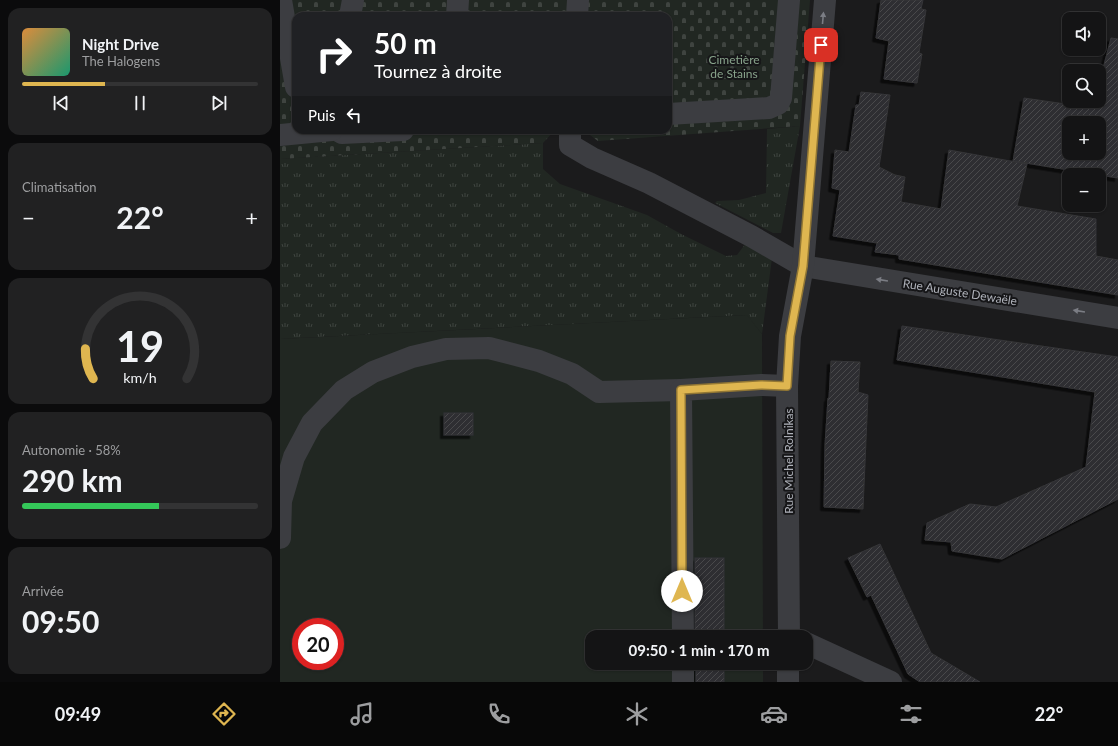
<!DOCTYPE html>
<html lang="fr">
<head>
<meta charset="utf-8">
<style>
  :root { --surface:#141415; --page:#212122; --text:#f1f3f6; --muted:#9d9ea0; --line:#333334; --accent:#dfb650 }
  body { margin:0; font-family:Lato,sans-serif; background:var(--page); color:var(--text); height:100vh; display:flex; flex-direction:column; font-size:15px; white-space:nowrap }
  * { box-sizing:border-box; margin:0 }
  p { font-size:13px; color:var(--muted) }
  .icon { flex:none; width:22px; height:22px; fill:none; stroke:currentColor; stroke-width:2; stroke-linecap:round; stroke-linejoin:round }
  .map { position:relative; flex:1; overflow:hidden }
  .side { display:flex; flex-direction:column; gap:8px; padding:8px; background:#0b0b0c; width:280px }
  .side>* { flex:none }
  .banner { position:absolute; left:12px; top:12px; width:380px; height:122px; border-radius:12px; box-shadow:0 1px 3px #0004,0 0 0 1px var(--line); background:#202124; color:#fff; overflow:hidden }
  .fabs { position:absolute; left:782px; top:12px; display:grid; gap:8px }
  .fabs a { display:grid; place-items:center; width:44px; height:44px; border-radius:8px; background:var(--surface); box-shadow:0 1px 3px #0004,0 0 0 1px var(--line); font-size:20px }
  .speed { position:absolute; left:12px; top:618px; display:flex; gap:8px; font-size:20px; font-weight:700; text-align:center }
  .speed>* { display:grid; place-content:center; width:52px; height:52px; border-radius:50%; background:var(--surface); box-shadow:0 1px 3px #0004,0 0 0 1px var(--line); line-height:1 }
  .speed .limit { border:6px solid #d22; background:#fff; color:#111 }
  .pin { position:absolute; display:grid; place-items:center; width:34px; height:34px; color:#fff; margin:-17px; border-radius:8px; box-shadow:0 2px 6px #0006 }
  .me { position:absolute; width:44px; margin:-22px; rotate:0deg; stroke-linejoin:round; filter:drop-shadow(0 0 3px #0008) }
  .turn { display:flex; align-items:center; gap:14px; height:84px; padding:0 16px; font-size:18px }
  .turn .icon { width:52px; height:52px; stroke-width:2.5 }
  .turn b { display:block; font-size:28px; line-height:34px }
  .then { display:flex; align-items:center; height:38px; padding:0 16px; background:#0003; gap:8px; font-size:15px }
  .big { font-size:30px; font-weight:700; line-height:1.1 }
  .side .widget { flex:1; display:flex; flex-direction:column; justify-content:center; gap:6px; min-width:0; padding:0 14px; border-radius:12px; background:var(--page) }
  .side .dial { align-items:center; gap:0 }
  .dial svg { height:104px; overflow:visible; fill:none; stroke:var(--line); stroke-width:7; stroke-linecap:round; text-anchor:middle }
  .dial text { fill:var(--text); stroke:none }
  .song { display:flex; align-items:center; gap:12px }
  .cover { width:48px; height:48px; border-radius:6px; background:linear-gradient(135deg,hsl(30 70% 55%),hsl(160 70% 35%)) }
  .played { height:4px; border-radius:2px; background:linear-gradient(90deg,var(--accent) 35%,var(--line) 35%) }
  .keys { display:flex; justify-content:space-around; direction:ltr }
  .heat { display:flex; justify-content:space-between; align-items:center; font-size:22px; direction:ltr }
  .charge { height:6px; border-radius:3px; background:linear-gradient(90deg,#34c759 58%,var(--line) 0) }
  .trip { position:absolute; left:305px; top:630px; width:228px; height:40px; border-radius:12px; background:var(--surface); box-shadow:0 1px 3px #0004,0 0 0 1px var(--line); font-weight:700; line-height:40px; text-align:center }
  .tabs { display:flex; height:64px; justify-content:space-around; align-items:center; background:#080808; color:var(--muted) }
  .tabs .icon { width:28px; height:28px }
  .tabs .active { color:var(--accent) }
  .tabs b { font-size:18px; color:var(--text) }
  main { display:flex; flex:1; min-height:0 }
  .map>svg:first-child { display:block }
  .grass { fill:url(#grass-tufts) }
  .cemetery { fill:url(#cemetery-stones); fill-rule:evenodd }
  .garden { fill:#212722; fill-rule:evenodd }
  .building { fill:url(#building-hatch); stroke:#353538; fill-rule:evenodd; filter:url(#shadow) }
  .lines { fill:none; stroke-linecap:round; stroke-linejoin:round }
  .minor { stroke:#3c3d41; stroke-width:22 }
  .oneway { fill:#7b7d84 }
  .route-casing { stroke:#917634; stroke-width:10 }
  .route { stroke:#dfb650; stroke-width:7 }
  .labels { text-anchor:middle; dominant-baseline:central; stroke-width:4; stroke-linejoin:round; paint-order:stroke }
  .park-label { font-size:12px; fill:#88a38b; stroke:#161618 }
  .street-label { font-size:12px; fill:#afb2ba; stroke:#161618 }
</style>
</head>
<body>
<main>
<section class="side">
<div class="widget">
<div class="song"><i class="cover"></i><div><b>Night Drive</b><p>The Halogens</p></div></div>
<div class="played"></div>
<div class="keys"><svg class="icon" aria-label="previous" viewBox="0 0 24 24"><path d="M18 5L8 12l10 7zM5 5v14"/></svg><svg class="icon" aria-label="pause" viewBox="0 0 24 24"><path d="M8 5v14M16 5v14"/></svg><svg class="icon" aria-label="next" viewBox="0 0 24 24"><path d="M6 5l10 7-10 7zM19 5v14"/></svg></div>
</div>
<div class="widget"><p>Climatisation</p>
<div class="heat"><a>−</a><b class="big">22°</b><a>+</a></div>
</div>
<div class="widget dial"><svg viewBox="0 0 100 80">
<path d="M14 69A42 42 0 1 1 86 69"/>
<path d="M14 69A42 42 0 0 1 8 46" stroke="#dfb650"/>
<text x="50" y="56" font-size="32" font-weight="700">19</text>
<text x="50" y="72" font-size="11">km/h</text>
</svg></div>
<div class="widget"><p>Autonomie · 58%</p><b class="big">290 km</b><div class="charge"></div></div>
<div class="widget"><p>Arrivée</p><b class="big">09:50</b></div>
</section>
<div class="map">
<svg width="838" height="682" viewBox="0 0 838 682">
  <defs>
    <pattern id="grass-tufts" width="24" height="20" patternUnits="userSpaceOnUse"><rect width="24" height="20" fill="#212722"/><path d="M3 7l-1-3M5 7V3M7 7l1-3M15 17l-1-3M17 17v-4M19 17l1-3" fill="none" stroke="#3f4440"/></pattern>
    <pattern id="cemetery-stones" width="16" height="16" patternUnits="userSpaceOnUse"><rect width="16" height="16" fill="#212722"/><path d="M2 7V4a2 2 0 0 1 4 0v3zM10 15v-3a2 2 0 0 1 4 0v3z" fill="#3f4440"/></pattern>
    <pattern id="building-hatch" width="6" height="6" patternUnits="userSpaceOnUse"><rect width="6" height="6" fill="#2e2e30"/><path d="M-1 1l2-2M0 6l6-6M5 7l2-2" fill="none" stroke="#4a4a4c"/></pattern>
    <filter id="shadow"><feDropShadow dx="-3.5" dy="3.5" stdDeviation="0" flood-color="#0009"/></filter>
  </defs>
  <rect width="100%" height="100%" fill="#1b1b1c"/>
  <g class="grass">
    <polygon points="520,126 501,233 493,233 435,203 437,201 459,200 486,193 487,129"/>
    <polygon points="263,143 263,169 280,184 367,215 401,234 446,256 457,255 466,243 492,258 482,334 466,315 0,339 0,159"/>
  </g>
  <path class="cemetery" d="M0 0H530L520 126 318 141 310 135 309 131 272 133 263 143 0 159ZM16 16H388V130H16Z"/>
  <path class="garden" d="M467 315 482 334 483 637H312V663H483V682H0V339ZM21 627H55V661H21Z"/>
  <g class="building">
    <polygon points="601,0 643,0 641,9 646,10 639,53 642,54 637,83 604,79 609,41 596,38"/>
    <path d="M831 38 838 39V178L733 161 744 98 813 108 815 101H819V84ZM789 123H819V153H789Z"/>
    <polygon points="581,92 610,95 599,167 615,175 625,177 621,202 661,209 669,150 747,164 737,206 816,219 816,256 838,260 838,295 619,259 619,255 595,252 597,243 553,236 560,190 552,188 555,150 569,152 576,105 579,105"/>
    <polygon points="622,326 838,357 838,499 722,559 672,551 671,542 645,540 647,523 690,504 716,507 806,467 815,392 617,360"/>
    <polygon points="551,361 580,362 578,392 588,395 583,509 544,507 545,445 548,398 549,398"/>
    <rect x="164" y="413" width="29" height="22"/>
    <polygon points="600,544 651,653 700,682 640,682 628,674 591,595 587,597 568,558"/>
    <rect x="415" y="558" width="29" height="79"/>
    <rect x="416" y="663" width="28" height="19"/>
  </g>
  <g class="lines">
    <g class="minor">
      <polyline points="1,0 16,87"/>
      <polyline points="70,16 73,0"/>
      <polyline points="177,16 178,0"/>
      <polyline points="297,16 298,0"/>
      <polyline points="388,114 489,108 498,104 501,98 509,0"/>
      <polyline points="57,130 62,133 123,130"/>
      <polyline points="290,130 290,145 312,158 369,183 471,236 523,266 838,318"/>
      <polyline points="0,135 52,130"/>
      <polyline points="0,538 1,501 14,457 32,423 64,390 93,372 132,357 166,349 209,348 259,361 292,374 319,392 401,390"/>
      <polyline points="403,637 401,390 481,385 507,386"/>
      <polyline points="509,637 507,386 510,336 523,266 545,0"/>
      <polyline points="526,643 611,682"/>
      <polyline points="403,663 403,682"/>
      <polyline points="508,682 508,663"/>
    </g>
  </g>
  <defs><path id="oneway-solid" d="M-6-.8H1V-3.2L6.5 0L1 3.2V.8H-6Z"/></defs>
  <g class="oneway">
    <use href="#oneway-solid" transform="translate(543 18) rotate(-85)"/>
    <use href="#oneway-solid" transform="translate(602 280) rotate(-171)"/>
    <use href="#oneway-solid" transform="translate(799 311) rotate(-171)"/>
  </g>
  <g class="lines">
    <defs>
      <polyline id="route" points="402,591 401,390 481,385 507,386 510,336 523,266 541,45"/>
    </defs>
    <use href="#route" class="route-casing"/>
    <use href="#route" class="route"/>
  </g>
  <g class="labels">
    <g class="park-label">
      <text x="454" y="59">Cimetière<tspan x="454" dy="14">de Stains</tspan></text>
    </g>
    <g class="street-label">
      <text transform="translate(680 292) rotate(9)">Rue Auguste Dewaële</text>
      <text transform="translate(508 461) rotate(-90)">Rue Michel Rolnikas</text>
    </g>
  </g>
</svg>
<div class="fabs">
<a><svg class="icon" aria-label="sound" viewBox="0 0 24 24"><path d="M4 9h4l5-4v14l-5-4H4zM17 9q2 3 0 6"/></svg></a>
<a><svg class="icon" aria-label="search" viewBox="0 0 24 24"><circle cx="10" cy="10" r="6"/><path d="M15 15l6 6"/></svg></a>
<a>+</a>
<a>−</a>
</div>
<div class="speed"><div class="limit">20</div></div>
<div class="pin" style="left:541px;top:45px;background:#d93025"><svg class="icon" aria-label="arrive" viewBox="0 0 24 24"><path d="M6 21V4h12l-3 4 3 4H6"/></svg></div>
<svg class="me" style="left:402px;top:591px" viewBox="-20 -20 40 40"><circle r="19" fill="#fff"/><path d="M0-13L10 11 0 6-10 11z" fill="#dfb650"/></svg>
<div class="trip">09:50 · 1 min · 170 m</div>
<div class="banner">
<div class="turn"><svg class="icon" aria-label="right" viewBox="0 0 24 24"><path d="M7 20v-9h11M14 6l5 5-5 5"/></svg><div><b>50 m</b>Tournez à droite</div></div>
<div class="then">Puis<svg class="icon" aria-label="left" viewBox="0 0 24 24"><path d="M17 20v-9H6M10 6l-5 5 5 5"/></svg></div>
</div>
</div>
</main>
<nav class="tabs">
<b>09:49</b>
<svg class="icon active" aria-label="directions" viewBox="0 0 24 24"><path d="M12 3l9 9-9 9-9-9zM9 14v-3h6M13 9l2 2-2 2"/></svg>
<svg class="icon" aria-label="music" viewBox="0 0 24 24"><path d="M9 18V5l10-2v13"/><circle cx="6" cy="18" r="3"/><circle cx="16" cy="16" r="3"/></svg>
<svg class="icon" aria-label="phone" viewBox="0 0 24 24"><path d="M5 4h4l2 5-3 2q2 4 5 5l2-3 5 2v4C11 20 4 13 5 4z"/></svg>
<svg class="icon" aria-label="climate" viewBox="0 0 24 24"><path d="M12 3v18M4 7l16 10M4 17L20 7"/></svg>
<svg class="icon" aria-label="car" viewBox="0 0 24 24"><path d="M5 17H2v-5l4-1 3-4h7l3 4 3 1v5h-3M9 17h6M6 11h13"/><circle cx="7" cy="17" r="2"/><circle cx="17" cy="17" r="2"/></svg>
<svg class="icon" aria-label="filters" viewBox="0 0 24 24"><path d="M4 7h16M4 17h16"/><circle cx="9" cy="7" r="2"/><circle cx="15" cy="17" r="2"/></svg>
<b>22°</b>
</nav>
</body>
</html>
